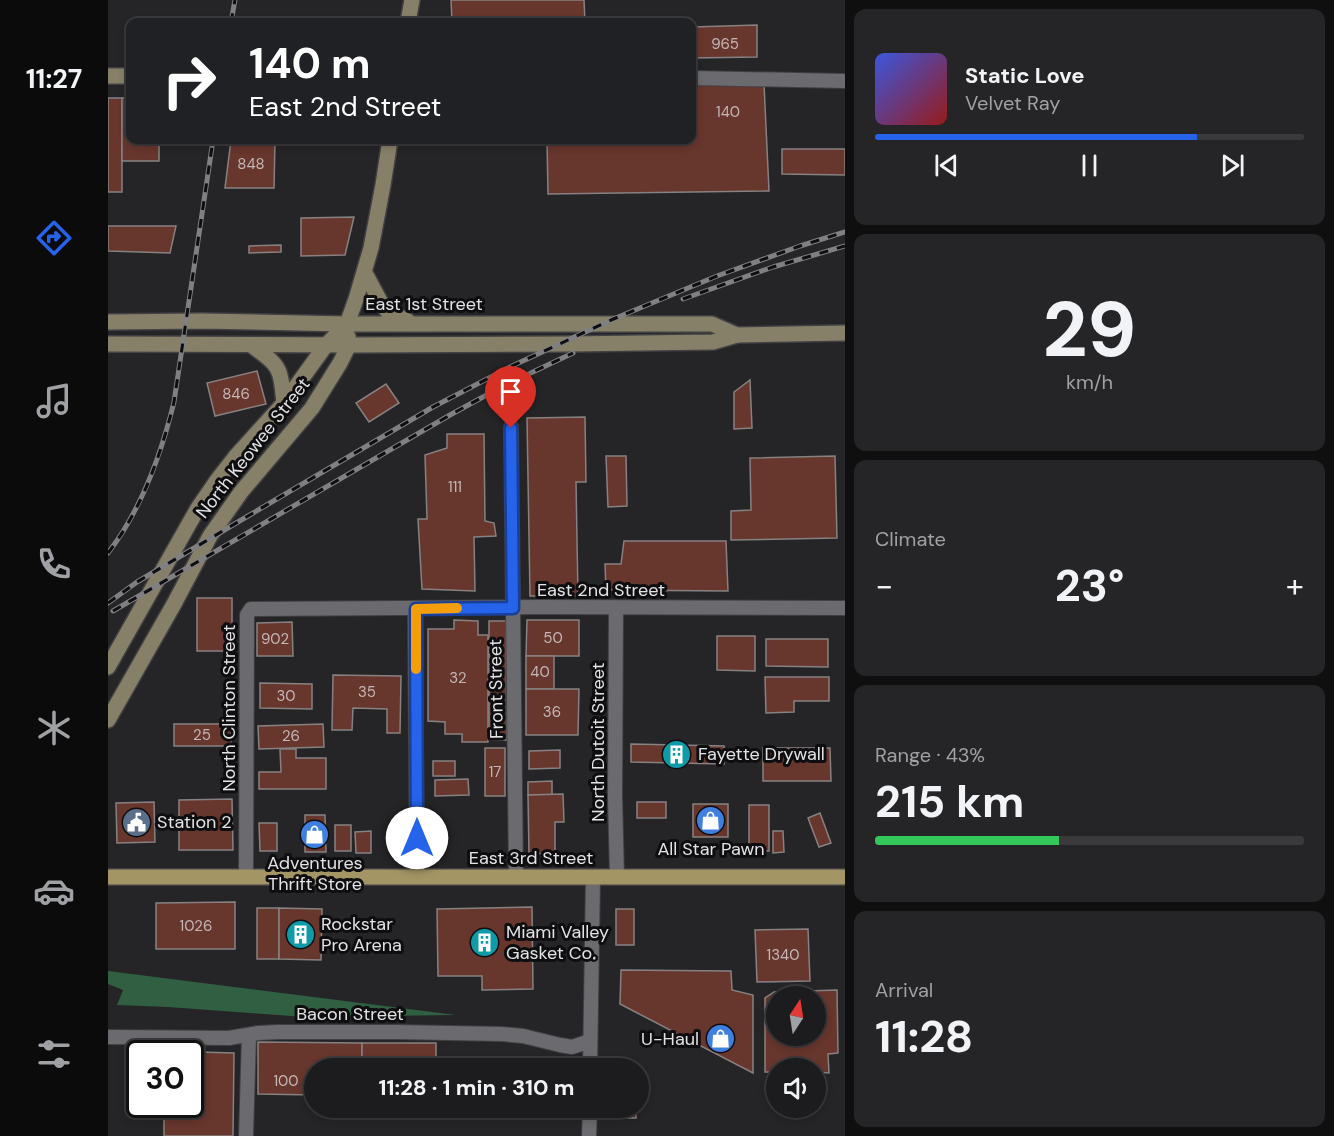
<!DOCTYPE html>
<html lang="en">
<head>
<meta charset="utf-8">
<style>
  :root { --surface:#1c1b1d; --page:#252426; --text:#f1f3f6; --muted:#a0a1a4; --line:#3a393b; --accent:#2563eb }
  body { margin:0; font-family:"DM Sans",sans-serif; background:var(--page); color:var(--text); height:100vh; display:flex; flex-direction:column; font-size:22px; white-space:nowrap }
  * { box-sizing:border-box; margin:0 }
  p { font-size:20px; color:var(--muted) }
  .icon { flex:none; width:33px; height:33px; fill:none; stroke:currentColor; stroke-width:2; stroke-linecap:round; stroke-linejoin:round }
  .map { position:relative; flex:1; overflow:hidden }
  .drawer { display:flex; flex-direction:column; gap:9px; padding:9px; background:#0f0f10; width:489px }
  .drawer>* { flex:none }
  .banner { position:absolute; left:18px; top:18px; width:570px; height:126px; border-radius:12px; box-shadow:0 3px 9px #0003,0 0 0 2px var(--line); background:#202124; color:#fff; overflow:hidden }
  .needle { width:39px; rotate:12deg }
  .fabs { position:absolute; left:658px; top:986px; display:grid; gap:12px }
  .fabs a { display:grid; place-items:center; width:60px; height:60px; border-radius:50%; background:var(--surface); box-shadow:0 3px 9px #0003,0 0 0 2px var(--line); font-size:30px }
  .speed { position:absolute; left:18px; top:1040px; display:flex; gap:12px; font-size:30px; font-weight:700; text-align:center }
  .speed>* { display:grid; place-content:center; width:78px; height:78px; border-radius:50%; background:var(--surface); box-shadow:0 3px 9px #0003,0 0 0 2px var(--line); line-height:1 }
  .speed .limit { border:3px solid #111; border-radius:9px; background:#fff; color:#111 }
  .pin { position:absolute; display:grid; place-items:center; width:51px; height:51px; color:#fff; margin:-62px -26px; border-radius:50% 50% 50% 0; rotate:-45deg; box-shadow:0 0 6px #0007 }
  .pin .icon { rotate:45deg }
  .me { position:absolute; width:66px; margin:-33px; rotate:0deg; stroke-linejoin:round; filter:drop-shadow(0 0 4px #0008) }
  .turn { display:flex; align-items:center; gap:21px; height:126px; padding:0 24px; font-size:27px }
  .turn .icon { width:78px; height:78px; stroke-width:2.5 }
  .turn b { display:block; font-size:42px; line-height:51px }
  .big { font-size:45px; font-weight:700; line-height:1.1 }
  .drawer .tile { flex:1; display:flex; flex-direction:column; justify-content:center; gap:9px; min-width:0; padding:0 21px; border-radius:12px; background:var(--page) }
  .drawer .dial { align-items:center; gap:0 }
  .dial b { font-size:78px; line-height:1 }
  .song { display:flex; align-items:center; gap:18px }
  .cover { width:72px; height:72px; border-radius:9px; background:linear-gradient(135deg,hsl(230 70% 55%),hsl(0 70% 35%)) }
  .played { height:6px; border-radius:3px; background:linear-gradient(90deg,var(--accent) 75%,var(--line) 75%) }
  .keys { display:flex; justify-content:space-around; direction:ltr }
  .heat { display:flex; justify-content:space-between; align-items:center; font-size:33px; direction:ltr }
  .charge { height:9px; border-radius:4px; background:linear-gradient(90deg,#34c759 43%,var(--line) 0) }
  .trip { position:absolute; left:196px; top:1058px; width:345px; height:60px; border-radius:30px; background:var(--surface); box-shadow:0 3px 9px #0003,0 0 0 2px var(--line); font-weight:700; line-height:60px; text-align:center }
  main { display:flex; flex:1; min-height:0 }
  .dock { display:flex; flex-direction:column; width:108px; justify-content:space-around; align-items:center; background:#0b0b0c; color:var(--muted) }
  .dock .icon { width:42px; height:42px }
  .dock .selected { color:var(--accent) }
  .dock b { font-size:27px; color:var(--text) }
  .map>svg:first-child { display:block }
  .forest { fill:#305f41 }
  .building { fill:#67362d; stroke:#878281; stroke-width:1.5; fill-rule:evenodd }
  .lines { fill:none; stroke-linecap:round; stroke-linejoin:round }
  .minor-casing { stroke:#414043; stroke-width:16 }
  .secondary-casing { stroke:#414043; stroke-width:18 }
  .primary-casing { stroke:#414043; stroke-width:18 }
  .minor { stroke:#6b6a6e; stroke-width:14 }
  .secondary { stroke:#878069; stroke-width:15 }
  .primary { stroke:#a39564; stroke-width:15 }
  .rail-casing { stroke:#807f82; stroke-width:5 }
  .rail { stroke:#0e0d0f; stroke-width:3; stroke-dasharray:9; stroke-linecap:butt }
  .route-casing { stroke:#184099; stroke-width:15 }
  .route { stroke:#2563eb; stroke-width:10 }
  .slow { stroke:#f59e0b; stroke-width:10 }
  .labels { text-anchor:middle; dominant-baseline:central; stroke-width:6; stroke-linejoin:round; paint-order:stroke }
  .number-label { font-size:15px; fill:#c4b7b6 }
  .street-label { font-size:18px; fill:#e3e2e4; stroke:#0e0d0f }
  .poi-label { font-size:18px; fill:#e3e2e4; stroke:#0e0d0f; text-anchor:start }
</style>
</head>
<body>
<main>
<nav class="dock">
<b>11:27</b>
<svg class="icon selected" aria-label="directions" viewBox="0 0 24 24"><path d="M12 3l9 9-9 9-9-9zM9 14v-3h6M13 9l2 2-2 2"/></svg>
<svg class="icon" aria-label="music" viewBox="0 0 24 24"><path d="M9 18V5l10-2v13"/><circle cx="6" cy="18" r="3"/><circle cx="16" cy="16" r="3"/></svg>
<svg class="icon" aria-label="phone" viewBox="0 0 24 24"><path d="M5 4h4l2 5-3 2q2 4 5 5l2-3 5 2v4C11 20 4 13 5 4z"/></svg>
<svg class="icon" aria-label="climate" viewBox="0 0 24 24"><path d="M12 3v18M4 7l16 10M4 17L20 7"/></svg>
<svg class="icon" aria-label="car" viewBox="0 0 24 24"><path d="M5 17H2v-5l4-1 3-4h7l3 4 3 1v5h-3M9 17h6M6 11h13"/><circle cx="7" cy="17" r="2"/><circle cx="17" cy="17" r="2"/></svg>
<svg class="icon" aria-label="filters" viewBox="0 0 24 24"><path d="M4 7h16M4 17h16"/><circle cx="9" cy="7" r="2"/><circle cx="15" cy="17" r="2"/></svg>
</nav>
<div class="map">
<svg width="737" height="1136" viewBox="0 0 737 1136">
  <rect width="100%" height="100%" fill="#252427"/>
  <polygon class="forest" points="0,971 348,1015 197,1017 60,1007 9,1005 15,990 0,984"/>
  <g class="building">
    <polygon points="343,0 476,0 477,22 344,22"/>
    <polygon points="649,25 649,57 584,58 584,27"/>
    <polygon points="584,84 656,84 661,191 440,194 439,140 584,140"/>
    <rect x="0" y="98" width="14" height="94"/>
    <polygon points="14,98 22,98 22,140 51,140 51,161 14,161"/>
    <polygon points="123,140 167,140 166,188 117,188"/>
    <polygon points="674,149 737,149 737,175 674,174"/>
    <polygon points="246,217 237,255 193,256 193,218"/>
    <polygon points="0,226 68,226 62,253 0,251"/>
    <polygon points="173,245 173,252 141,253 141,246"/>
    <polygon points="149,371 158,404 107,416 99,383"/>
    <polygon points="642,380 644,428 626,429 626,392"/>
    <polygon points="278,384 291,403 261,422 248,403"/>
    <polygon points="477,417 478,482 468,482 470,596 422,596 419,418"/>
    <polygon points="339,434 376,434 377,521 386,523 388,536 366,537 367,591 314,589 310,519 319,519 317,455 339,448"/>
    <polygon points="498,456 518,456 519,506 500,507"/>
    <polygon points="727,456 729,538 623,540 623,511 643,510 642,458"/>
    <polygon points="516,541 618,541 620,591 498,590 497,564 513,564"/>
    <rect x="89" y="598" width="35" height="53"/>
    <polygon points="346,620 370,621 370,635 380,635 380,742 354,742 354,734 337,734 337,722 320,721 320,629 346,629"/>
    <polygon points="419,620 471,620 471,656 418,656"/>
    <polygon points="381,621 398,621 399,740 381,740"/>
    <polygon points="184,622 185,656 149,656 149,623"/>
    <polygon points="609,636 647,636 647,671 609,670"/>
    <polygon points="658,639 720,639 720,667 658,666"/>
    <rect x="418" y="656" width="28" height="33"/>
    <polygon points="225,675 293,676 292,733 279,733 279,709 245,708 244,730 224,730"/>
    <polygon points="657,677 721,677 721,701 686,701 686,712 658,713"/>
    <polygon points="152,683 204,684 204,709 152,708"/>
    <polygon points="418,689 471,689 470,735 418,735"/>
    <rect x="66" y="724" width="57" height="22"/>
    <polygon points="215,724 216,747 151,749 150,726"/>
    <polygon points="523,744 616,746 616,764 523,762"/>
    <rect x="377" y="748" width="20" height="48"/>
    <polygon points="655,748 722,748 723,781 655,781"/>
    <polygon points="172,749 188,749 188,758 218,758 218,789 151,789 151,772 173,772"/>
    <polygon points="452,750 452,768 421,769 421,751"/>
    <rect x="325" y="761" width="22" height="15"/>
    <polygon points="360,779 361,795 327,796 327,780"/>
    <polygon points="444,781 444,795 420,795 420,782"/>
    <polygon points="455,794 456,822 447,822 447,853 421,854 420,795"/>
    <polygon points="124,799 125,850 71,850 71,800"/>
    <polygon points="46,802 47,842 9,843 8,803"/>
    <rect x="529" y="802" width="29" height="16"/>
    <rect x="585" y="804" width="35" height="33"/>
    <rect x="641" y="805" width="20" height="46"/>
    <polygon points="712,813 723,843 711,847 700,818"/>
    <polygon points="197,815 217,815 218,852 197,852"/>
    <polygon points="151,823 169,823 169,851 152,851"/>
    <rect x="227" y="825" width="16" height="26"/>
    <polygon points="263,831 263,853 248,853 247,832"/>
    <polygon points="665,831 675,831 676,852 665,853"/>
    <polygon points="127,902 127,949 48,949 48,903"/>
    <polygon points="424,907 425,989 374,990 374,976 330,976 329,909"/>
    <rect x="149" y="908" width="22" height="51"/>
    <polygon points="171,908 214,909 213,960 171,959"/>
    <rect x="508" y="909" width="18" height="36"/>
    <polygon points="700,929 702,981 649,982 647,930"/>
    <polygon points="513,970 623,971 624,990 645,995 645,1073 512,1004"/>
    <path d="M729 990 730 1053 720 1054 721 1073 708 1072V1068H669V1072H657V998L666 992ZM669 996H708V1035H669Z"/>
    <polygon points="150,1042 254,1043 254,1068 207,1068 207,1095 150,1094"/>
    <rect x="254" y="1043" width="74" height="25"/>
    <polygon points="57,1051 126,1053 125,1136 56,1136 56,1104 82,1104 82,1053 57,1053"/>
    <rect x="496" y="1107" width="32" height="11"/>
  </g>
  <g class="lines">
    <defs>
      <g id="minor">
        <polyline points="584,78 737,81"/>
        <polyline points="403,427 408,877"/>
        <polyline points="508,608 507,796 509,877"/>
        <polyline points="307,609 309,877"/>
        <polyline points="138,877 139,615 143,609 431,607 737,608"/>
        <polyline points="0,1037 121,1038 150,1033 170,1032 289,1032 393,1034 415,1036 452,1045 464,1047 482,1041"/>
        <polyline points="482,1068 485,877"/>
        <polyline points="138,1136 141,1035"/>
        <polyline points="481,1136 482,1107"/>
      </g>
      <g id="secondary">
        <polyline points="300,22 304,0"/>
        <polyline points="0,76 22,76"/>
        <polyline points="257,273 272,301 280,312 300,321"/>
        <polyline points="0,322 94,321 239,324 604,324 629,335"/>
        <polyline points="0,344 241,345 462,344 605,342 629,335 737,333"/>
        <path d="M143 345C173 367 172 366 176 403"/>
        <polyline points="0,667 90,508 110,479 128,456 176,403 218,345 239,324 248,299 263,248 275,185 282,140"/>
        <polyline points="0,720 66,604 102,536 133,492 204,408 232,363 241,345 240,336"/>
      </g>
      <polyline id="primary" points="0,877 737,877"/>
    </defs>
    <use href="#minor" class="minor-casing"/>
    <use href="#secondary" class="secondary-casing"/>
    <use href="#primary" class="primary-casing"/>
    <use href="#minor" class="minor"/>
    <use href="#secondary" class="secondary"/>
    <use href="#primary" class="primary"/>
    <defs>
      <g id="rail">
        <polyline points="123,22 127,0"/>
        <polyline points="575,299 665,267 737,246"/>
        <path d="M0 553C34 509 53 455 66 402L105 140"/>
        <polyline points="0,603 29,582 140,516 325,407 404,366 503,320 609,276 692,246 737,232"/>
        <polyline points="5,611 342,415 395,386 465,353"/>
      </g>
    </defs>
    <use href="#rail" class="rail-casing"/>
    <use href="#rail" class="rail"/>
  </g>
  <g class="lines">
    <defs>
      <polyline id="route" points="309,838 308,609 405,608 403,428"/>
    </defs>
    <use href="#route" class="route-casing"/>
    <use href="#route" class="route"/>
    <polyline class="slow" points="308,669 308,609 349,608"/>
  </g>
  <defs>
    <symbol id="building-disc" viewBox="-11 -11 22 22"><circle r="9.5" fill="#0f9aa8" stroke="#0e0d0f"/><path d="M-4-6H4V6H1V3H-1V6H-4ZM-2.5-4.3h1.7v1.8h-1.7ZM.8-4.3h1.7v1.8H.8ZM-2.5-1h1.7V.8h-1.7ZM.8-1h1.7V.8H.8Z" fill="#fff"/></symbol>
    <symbol id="shop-disc" viewBox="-11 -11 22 22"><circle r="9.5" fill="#3f7fe0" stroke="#0e0d0f"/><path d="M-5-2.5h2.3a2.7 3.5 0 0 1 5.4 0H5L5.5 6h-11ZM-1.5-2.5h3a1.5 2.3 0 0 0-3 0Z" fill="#fff"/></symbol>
    <symbol id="civic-disc" viewBox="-11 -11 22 22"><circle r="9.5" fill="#5c6f8a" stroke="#0e0d0f"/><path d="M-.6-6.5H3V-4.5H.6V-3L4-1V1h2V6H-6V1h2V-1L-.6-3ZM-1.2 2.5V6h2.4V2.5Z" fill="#fff"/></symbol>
  </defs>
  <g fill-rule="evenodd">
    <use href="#building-disc" x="552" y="738" width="33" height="33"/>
    <use href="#shop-disc" x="586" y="804" width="33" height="33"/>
    <use href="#civic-disc" x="12" y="806" width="33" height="33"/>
    <use href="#shop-disc" x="190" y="818" width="33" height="33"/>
    <use href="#building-disc" x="176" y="918" width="33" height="33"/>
    <use href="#building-disc" x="360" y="926" width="33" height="33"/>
    <use href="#shop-disc" x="596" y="1022" width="33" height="33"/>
  </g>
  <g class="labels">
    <g class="number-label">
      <text x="617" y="44">965</text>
      <text x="620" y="112">140</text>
      <text x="143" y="164">848</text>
      <text x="128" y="394">846</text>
      <text x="347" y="487">111</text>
      <text x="445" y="638">50</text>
      <text x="167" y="639">902</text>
      <text x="432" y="672">40</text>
      <text x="350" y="678">32</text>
      <text x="259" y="692">35</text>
      <text x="178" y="696">30</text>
      <text x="444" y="712">36</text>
      <text x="94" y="735">25</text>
      <text x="183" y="736">26</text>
      <text x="387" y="772">17</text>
      <text x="88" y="926">1026</text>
      <text x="675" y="955">1340</text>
      <text x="178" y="1081">100</text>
    </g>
    <g class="street-label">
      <text x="316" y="304">East 1st Street</text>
      <text transform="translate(145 448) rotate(-52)">North Keowee Street</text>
      <text x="493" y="590">East 2nd Street</text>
      <text transform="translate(388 689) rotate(-91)">Front Street</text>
      <text transform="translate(121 708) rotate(-90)">North Clinton Street</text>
      <text transform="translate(490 742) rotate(-90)">North Dutoit Street</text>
      <text x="423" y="858">East 3rd Street</text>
      <text x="242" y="1014">Bacon Street</text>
    </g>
    <g class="poi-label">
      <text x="590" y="754">Fayette Drywall</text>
      <text x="49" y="822">Station 2</text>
      <text x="603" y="849" text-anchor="middle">All Star Pawn</text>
      <text x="207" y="863" text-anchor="middle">Adventures<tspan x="207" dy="21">Thrift Store</tspan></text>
      <text x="213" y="924">Rockstar<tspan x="213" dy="21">Pro Arena</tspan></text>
      <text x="398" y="932">Miami Valley<tspan x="398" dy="21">Gasket Co.</tspan></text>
      <text x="591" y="1039" text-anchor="end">U-Haul</text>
    </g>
  </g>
</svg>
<div class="fabs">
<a><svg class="needle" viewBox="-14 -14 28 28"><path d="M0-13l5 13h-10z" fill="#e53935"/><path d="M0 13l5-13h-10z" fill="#a0a1a4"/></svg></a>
<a><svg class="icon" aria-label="sound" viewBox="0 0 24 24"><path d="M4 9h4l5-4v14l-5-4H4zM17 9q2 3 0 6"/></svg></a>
</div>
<div class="speed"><div class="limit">30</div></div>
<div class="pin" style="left:403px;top:428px;background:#d93025"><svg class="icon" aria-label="arrive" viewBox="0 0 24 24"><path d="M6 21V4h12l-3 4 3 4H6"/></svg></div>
<svg class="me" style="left:309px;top:838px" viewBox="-20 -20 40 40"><circle r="19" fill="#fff"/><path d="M0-13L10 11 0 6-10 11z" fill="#2563eb"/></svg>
<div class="trip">11:28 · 1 min · 310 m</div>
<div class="banner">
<div class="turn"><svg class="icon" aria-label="right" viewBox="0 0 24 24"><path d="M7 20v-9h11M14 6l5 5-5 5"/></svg><div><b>140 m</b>East 2nd Street</div></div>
</div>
</div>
<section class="drawer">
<div class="tile">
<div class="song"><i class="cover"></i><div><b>Static Love</b><p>Velvet Ray</p></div></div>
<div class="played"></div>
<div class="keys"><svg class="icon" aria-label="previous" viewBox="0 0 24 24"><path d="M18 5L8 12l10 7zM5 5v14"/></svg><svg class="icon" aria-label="pause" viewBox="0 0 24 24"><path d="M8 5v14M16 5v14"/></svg><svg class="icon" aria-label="next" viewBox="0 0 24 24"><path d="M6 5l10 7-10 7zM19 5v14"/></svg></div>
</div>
<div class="tile dial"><b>29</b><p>km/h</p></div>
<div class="tile"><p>Climate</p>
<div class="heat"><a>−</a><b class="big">23°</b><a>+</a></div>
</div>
<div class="tile"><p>Range · 43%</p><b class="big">215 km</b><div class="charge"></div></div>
<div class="tile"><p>Arrival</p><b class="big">11:28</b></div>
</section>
</main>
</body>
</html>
